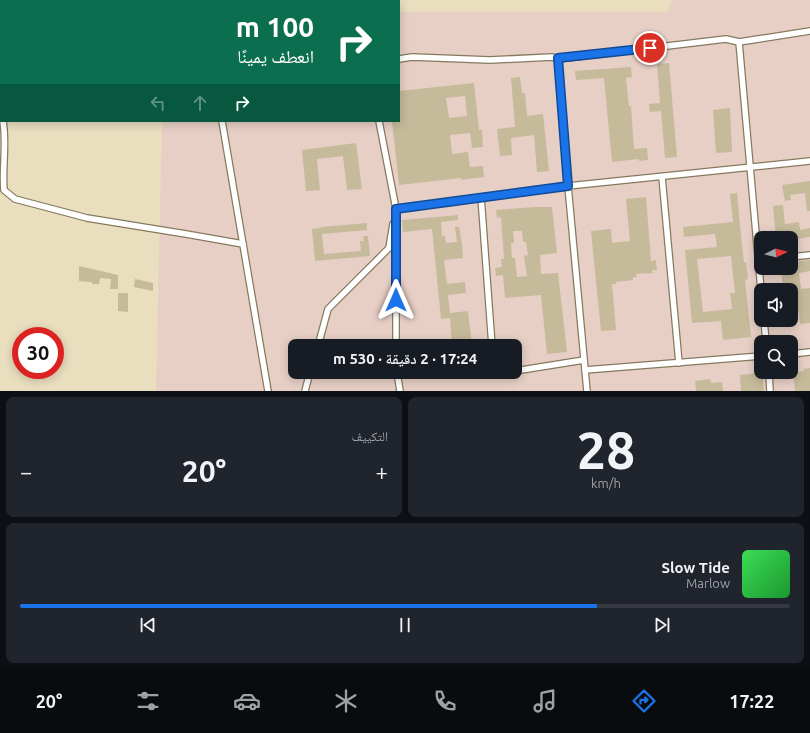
<!DOCTYPE html>
<html lang="ar">
<head>
<meta charset="utf-8">
<style>
  :root { --surface:#171b24; --page:#20242c; --text:#f1f3f6; --muted:#9ea1a6; --line:#363941; --accent:#1a73e8 }
  body { margin:0; font-family:Ubuntu,"Noto Naskh Arabic",sans-serif; background:var(--page); color:var(--text); direction:rtl; height:100vh; display:flex; flex-direction:column; font-size:15px; white-space:nowrap }
  * { box-sizing:border-box; margin:0 }
  p { font-size:13px; color:var(--muted) }
  .icon { flex:none; width:22px; height:22px; fill:none; stroke:currentColor; stroke-width:2; stroke-linecap:round; stroke-linejoin:round }
  .map { position:relative; height:391px; overflow:hidden; direction:ltr }
  .sheet { display:flex; flex-direction:column; gap:6px; padding:6px; background:#0d0f14; flex:1 }
  .sheet>* { flex:none }
  .hud { position:absolute; left:0px; top:0px; width:400px; height:122px; box-shadow:0 2px 10px #0003; direction:rtl; background:#0b6e4f; color:#fff; overflow:hidden }
  .needle { width:26px; rotate:84deg }
  .fabs { position:absolute; left:754px; top:231px; display:grid; gap:8px }
  .fabs a { display:grid; place-items:center; width:44px; height:44px; border-radius:8px; background:var(--surface); box-shadow:0 2px 10px #0003; font-size:20px }
  .speed { position:absolute; left:12px; top:327px; display:flex; gap:8px; font-size:20px; font-weight:700; text-align:center }
  .speed>* { display:grid; place-content:center; width:52px; height:52px; border-radius:50%; background:var(--surface); box-shadow:0 2px 10px #0003; line-height:1 }
  .speed .limit { border:6px solid #d22; background:#fff; color:#111 }
  .pin { position:absolute; display:grid; place-items:center; width:34px; height:34px; color:#fff; margin:-17px; border:2px solid #fff; border-radius:50%; box-shadow:0 1px 4px #0007 }
  .me { position:absolute; width:44px; margin:-22px; rotate:0deg; stroke-linejoin:round; filter:drop-shadow(0 0 3px #0008) }
  .turn { display:flex; align-items:center; gap:14px; height:84px; padding:0 20px; font-size:18px }
  .turn .icon { width:52px; height:52px; stroke-width:2.5 }
  .turn b { display:block; font-size:28px; line-height:34px }
  .lanes { display:flex; align-items:center; height:38px; padding:0 20px; background:#0003; justify-content:center; gap:20px; direction:ltr }
  .lanes .off { opacity:.35 }
  .big { font-size:30px; font-weight:600; line-height:1.1 }
  .sheet .card { flex:1; display:flex; flex-direction:column; justify-content:center; gap:6px; min-width:0; padding:0 14px; border-radius:8px; background:var(--page) }
  .sheet .dial { align-items:center; gap:0 }
  .dial b { font-size:52px; line-height:1 }
  .song { display:flex; align-items:center; gap:12px }
  .cover { width:48px; height:48px; border-radius:6px; background:linear-gradient(135deg,hsl(130 70% 55%),hsl(130 70% 35%)) }
  .played { height:4px; border-radius:2px; background:linear-gradient(90deg,var(--accent) 75%,var(--line) 75%) }
  .keys { display:flex; justify-content:space-around; direction:ltr }
  .heat { display:flex; justify-content:space-between; align-items:center; font-size:22px; direction:ltr }
  .sheet .tiles { flex:1; display:grid; gap:6px; grid-template-columns:1fr 1fr }
  .card:last-child { grid-column:span 2 }
  .trip { position:absolute; left:288px; top:339px; width:234px; height:40px; border-radius:8px; background:var(--surface); box-shadow:0 2px 10px #0003; font-weight:600; line-height:40px; text-align:center; direction:rtl }
  .tabs { display:flex; height:64px; justify-content:space-around; align-items:center; background:#090b0e; color:var(--muted) }
  .tabs .icon { width:28px; height:28px }
  .tabs .selected { color:var(--accent) }
  .tabs b { font-size:18px; color:var(--text) }
  .map>svg:first-child { display:block }
  .industrial { fill:#e7cfc5; fill-rule:evenodd }
  .building { fill:#c5ba9a; fill-rule:evenodd }
  .lines { fill:none; stroke-linecap:round; stroke-linejoin:round }
  .street-casing { stroke:#857a5d; stroke-width:8 }
  .street { stroke:#fff; stroke-width:5.5 }
  .route-casing { stroke:#114b97; stroke-width:10 }
  .route { stroke:#1a73e8; stroke-width:7 }
</style>
</head>
<body>
<div class="map">
<svg width="810" height="391" viewBox="0 0 810 391">
  <rect width="100%" height="100%" fill="#e9debe"/>
  <path class="industrial" d="M672 0H810V391H156L162 121H399V12H668ZM761 238H791V268H761ZM761 290H791V320H761ZM761 342H791V372H761ZM295 346H515V372H295Z"/>
  <g class="building">
    <polygon points="669,63 677,157 665,158 661,111 650,112 649,104 660,103 657,64"/>
    <polygon points="631,67 632,77 626,78 629,106 631,106 634,149 647,148 648,160 639,161 639,159 612,162 604,78 576,80 575,71"/>
    <polygon points="520,77 522,93 525,93 527,116 543,114 549,171 537,172 534,135 511,138 512,155 500,156 497,129 515,127 511,78"/>
    <path d="M474 83 479 130H482L483 147 472 148 470 133 450 135 452 154 468 152 470 167 483 166 484 177 461 180V178L399 185 392 121H399V91ZM465 96 467 116 449 118 446 98Z"/>
    <polygon points="730,108 732,152 716,153 713,110"/>
    <polygon points="356,143 362,189 347,190 343,156 317,159 320,190 306,191 302,150"/>
    <polygon points="810,181 810,211 807,211 805,193 790,195 791,200 785,201 782,185"/>
    <path d="M737 193 742 245 744 262H746L748 279 745 280 751 337 723 340 721 321 692 323 685 250 717 247 715 234 684 237 683 227 733 222 730 194ZM731 256 735 293H730L732 309 703 312 697 259Z"/>
    <polygon points="646,197 651,261 656,260 657,270 652,270 653,273 636,274 637,277 633,277 633,280 616,282 616,284 612,284 616,330 601,331 591,231 611,229 612,243 630,241 626,199"/>
    <polygon points="783,205 785,224 799,222 800,230 810,228 810,237 797,239 797,242 791,243 791,238 776,238 773,206"/>
    <path d="M535 207H552L557 253 540 255 541 274 558 273 567 352 547 354 541 295 505 298 503 275 496 276 495 268 502 267 501 259H504L501 217 497 218 496 210ZM513 231H522L523 242H526L528 255 524 256 527 276 517 277 515 258H512L511 243H514Z"/>
    <polygon points="458,215 458,220 441,222 442,236 445,236 446,243 457,242 455,227 459,227 462,244 463,258 444,260 447,284 465,282 466,293 448,295 450,313 468,311 472,346 452,346 450,318 441,319 432,229 403,232 402,220"/>
    <polygon points="367,223 367,230 322,234 324,254 361,251 360,241 364,241 363,236 368,236 370,256 315,261 312,229 320,228 320,229 321,227"/>
    <polygon points="810,260 810,271 799,273 801,289 810,288 810,323 800,324 799,312 791,313 791,290 783,290 781,268 791,268 791,262"/>
    <polygon points="79,266 118,275 118,289 110,289 111,279 100,278 99,284 92,284 92,282 79,281"/>
    <polygon points="135,279 153,283 153,291 134,287"/>
    <polygon points="118,293 128,293 128,312 118,311"/>
    <polygon points="417,340 420,346 400,346 400,342"/>
    <polygon points="810,368 810,391 795,391 793,372 804,371 803,369"/>
    <polygon points="762,373 764,391 741,391 740,375"/>
    <polygon points="710,379 711,383 722,382 723,391 696,391 695,381"/>
  </g>
  <g class="lines">
    <defs>
      <g id="street">
        <polyline points="53,0 53,1"/>
        <polyline points="739,42 761,290"/>
        <polyline points="0,53 1,53"/>
        <polyline points="399,59 412,57 490,60 552,57 558,59 726,39 739,42 810,31"/>
        <polyline points="558,59 568,186 587,391"/>
        <polyline points="0,113 1,116"/>
        <path d="M3 121C7 144 2 167 4 190L15 199 87 218 186 234 243 244"/>
        <polyline points="222,121 268,391"/>
        <polyline points="379,121 396,209 395,213"/>
        <polyline points="662,177 679,363"/>
        <polyline points="481,197 492,346"/>
        <polyline points="791,257 810,255"/>
        <polyline points="764,320 766,342"/>
        <polyline points="318,346 328,309 389,248 393,224"/>
        <polyline points="396,346 396,209 568,186 810,161"/>
        <polyline points="791,354 810,352"/>
        <polyline points="585,370 761,356"/>
        <polyline points="515,371 584,360"/>
        <polyline points="397,372 400,391"/>
        <polyline points="495,372 496,373 507,372"/>
        <polyline points="769,372 770,391"/>
        <polyline points="305,391 310,372"/>
      </g>
    </defs>
    <use href="#street" class="street-casing"/>
    <use href="#street" class="street"/>
  </g>
  <g class="lines">
    <defs>
      <polyline id="route" points="396,300 396,209 568,186 558,58 650,48"/>
    </defs>
    <use href="#route" class="route-casing"/>
    <use href="#route" class="route"/>
  </g>
</svg>
<div class="fabs">
<a><svg class="needle" viewBox="-14 -14 28 28"><path d="M0-13l5 13h-10z" fill="#e53935"/><path d="M0 13l5-13h-10z" fill="#9ea1a6"/></svg></a>
<a><svg class="icon" aria-label="sound" viewBox="0 0 24 24"><path d="M4 9h4l5-4v14l-5-4H4zM17 9q2 3 0 6"/></svg></a>
<a><svg class="icon" aria-label="search" viewBox="0 0 24 24"><circle cx="10" cy="10" r="6"/><path d="M15 15l6 6"/></svg></a>
</div>
<div class="speed"><div class="limit">30</div></div>
<div class="pin" style="left:650px;top:48px;background:#d93025"><svg class="icon" aria-label="arrive" viewBox="0 0 24 24"><path d="M6 21V4h12l-3 4 3 4H6"/></svg></div>
<svg class="me" style="left:396px;top:300px" viewBox="-20 -20 40 40"><path d="M0-17L14 15 0 8-14 15z" fill="#1a73e8" stroke="#fff" stroke-width="4"/></svg>
<div class="trip">17:24 · 2 دقيقة · 530 m</div>
<div class="hud">
<div class="turn"><svg class="icon" aria-label="right" viewBox="0 0 24 24"><path d="M7 20v-9h11M14 6l5 5-5 5"/></svg><div><b>100 m</b>انعطف يمينًا</div></div>
<div class="lanes"><svg class="icon off" aria-label="left" viewBox="0 0 24 24"><path d="M17 20v-9H6M10 6l-5 5 5 5"/></svg><svg class="icon off" aria-label="ahead" viewBox="0 0 24 24"><path d="M12 20V5M6 11l6-6 6 6"/></svg><svg class="icon" aria-label="right" viewBox="0 0 24 24"><path d="M7 20v-9h11M14 6l5 5-5 5"/></svg></div>
</div>
</div>
<section class="sheet">
<div class="tiles">
<div class="card dial"><b>28</b><p>km/h</p></div>
<div class="card"><p>التكييف</p>
<div class="heat"><a>−</a><b class="big">20°</b><a>+</a></div>
</div>
<div class="card">
<div class="song"><i class="cover"></i><div><b>Slow Tide</b><p>Marlow</p></div></div>
<div class="played"></div>
<div class="keys"><svg class="icon" aria-label="previous" viewBox="0 0 24 24"><path d="M18 5L8 12l10 7zM5 5v14"/></svg><svg class="icon" aria-label="pause" viewBox="0 0 24 24"><path d="M8 5v14M16 5v14"/></svg><svg class="icon" aria-label="next" viewBox="0 0 24 24"><path d="M6 5l10 7-10 7zM19 5v14"/></svg></div>
</div>
</div>
</section>
<nav class="tabs">
<b>17:22</b>
<svg class="icon selected" aria-label="directions" viewBox="0 0 24 24"><path d="M12 3l9 9-9 9-9-9zM9 14v-3h6M13 9l2 2-2 2"/></svg>
<svg class="icon" aria-label="music" viewBox="0 0 24 24"><path d="M9 18V5l10-2v13"/><circle cx="6" cy="18" r="3"/><circle cx="16" cy="16" r="3"/></svg>
<svg class="icon" aria-label="phone" viewBox="0 0 24 24"><path d="M5 4h4l2 5-3 2q2 4 5 5l2-3 5 2v4C11 20 4 13 5 4z"/></svg>
<svg class="icon" aria-label="climate" viewBox="0 0 24 24"><path d="M12 3v18M4 7l16 10M4 17L20 7"/></svg>
<svg class="icon" aria-label="car" viewBox="0 0 24 24"><path d="M5 17H2v-5l4-1 3-4h7l3 4 3 1v5h-3M9 17h6M6 11h13"/><circle cx="7" cy="17" r="2"/><circle cx="17" cy="17" r="2"/></svg>
<svg class="icon" aria-label="filters" viewBox="0 0 24 24"><path d="M4 7h16M4 17h16"/><circle cx="9" cy="7" r="2"/><circle cx="15" cy="17" r="2"/></svg>
<b>20°</b>
</nav>
</body>
</html>
